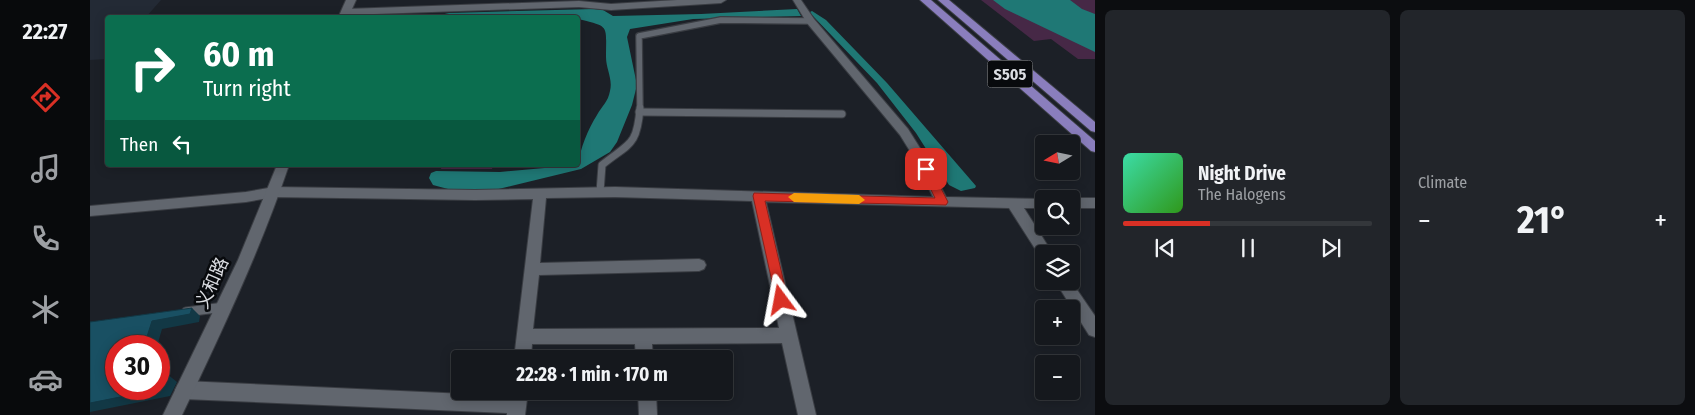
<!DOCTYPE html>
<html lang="en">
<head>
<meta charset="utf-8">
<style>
  :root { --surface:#15181d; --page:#22252a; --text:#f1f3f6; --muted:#9da0a4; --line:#34373b; --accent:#d93025 }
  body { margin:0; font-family:"Fira Sans Condensed","Noto Sans SC",sans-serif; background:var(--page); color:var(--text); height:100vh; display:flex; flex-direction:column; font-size:19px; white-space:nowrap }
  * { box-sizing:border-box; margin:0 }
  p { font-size:16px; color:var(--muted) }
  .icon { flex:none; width:28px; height:28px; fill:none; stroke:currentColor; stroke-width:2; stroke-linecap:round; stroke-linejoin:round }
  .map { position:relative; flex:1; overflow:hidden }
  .panel { display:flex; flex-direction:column; gap:10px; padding:10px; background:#0c0d10; width:600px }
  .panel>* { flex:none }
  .banner { position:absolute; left:15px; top:15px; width:475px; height:152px; border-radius:5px; box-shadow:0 2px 12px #0003,0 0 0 1px var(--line); background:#0b6e4f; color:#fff; overflow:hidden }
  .needle { width:32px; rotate:260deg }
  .tools { position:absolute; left:945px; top:135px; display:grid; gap:10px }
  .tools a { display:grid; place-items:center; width:45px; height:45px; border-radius:5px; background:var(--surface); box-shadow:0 2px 12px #0003,0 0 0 1px var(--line); font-size:25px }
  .speed { position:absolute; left:15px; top:335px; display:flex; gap:10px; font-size:25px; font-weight:700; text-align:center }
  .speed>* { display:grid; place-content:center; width:65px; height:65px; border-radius:50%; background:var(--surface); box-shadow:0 2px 12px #0003,0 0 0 1px var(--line); line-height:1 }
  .speed .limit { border:8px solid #d22; background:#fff; color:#111 }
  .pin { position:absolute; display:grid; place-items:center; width:42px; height:42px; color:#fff; margin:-21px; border-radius:10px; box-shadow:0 2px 8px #0006 }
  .me { position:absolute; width:55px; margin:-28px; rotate:347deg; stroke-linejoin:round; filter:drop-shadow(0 0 4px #0008) }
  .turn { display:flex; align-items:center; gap:18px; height:105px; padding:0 15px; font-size:22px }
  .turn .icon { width:65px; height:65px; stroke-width:2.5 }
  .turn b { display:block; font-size:35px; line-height:42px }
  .then { display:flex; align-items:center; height:48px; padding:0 15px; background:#0003; gap:10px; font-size:19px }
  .big { font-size:38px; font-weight:700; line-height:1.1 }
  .panel .card { flex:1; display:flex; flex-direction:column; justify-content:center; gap:8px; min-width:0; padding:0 18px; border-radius:8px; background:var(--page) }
  .song { display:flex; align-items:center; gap:15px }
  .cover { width:60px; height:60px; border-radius:8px; background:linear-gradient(135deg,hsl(160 70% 55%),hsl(110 70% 35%)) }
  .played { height:5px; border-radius:2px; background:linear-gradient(90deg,var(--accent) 35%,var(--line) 35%) }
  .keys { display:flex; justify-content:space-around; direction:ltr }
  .heat { display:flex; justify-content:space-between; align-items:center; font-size:28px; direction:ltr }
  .panel .tiles { flex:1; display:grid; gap:10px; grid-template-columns:repeat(2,1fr) }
  .trip { position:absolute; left:361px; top:350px; width:282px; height:50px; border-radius:5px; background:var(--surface); box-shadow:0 2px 12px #0003,0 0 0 1px var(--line); font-weight:700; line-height:50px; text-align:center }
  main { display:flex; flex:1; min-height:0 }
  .tabs { display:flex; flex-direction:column; width:90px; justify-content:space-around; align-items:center; background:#080a0c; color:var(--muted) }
  .tabs .icon { width:35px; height:35px }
  .tabs .selected { color:var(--accent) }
  .tabs b { font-size:22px; color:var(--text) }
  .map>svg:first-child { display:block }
  .built { fill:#232a35 }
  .green { fill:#462846 }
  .water { fill:#1f7875 }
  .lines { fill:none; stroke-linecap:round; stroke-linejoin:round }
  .service-far2-casing { stroke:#3a3d43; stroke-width:8 }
  .service-far1-casing { stroke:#3a3d43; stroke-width:9 }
  .service-casing { stroke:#3a3d43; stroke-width:11 }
  .minor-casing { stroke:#3a3d43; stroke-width:2 }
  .tertiary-casing { stroke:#3a3d43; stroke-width:2 }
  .primary-casing { stroke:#3a3d43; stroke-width:2 }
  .service-far2 { stroke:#61666e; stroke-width:5.5 }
  .service-far1 { stroke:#61666e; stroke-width:7 }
  .service { stroke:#61666e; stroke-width:9 }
  .minor { fill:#61666e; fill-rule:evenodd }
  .tertiary { fill:#61666e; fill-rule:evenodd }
  .primary { fill:#8a7ebd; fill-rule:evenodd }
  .shaded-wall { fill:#123845 }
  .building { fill:#195063; stroke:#123845 }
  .route { fill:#d93025; stroke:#8d1f18 }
  .slow { fill:#f59e0b }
  .labels { text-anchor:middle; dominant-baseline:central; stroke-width:5; stroke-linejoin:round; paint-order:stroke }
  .shield { fill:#080a0d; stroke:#9c9ea3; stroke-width:1 }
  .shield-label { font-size:16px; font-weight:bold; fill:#dcdee3 }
  .street-label { font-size:18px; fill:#dcdee3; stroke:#080a0d }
</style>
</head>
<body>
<main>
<nav class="tabs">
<b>22:27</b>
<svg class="icon selected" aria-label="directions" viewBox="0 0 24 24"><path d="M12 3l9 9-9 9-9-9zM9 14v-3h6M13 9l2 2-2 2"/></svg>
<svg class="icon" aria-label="music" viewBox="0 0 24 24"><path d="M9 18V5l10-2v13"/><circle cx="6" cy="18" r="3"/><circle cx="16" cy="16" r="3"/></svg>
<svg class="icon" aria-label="phone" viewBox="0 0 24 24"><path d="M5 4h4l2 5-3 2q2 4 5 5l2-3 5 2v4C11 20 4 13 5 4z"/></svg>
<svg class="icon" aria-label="climate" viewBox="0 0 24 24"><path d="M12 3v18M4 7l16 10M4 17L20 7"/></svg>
<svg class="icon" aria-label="car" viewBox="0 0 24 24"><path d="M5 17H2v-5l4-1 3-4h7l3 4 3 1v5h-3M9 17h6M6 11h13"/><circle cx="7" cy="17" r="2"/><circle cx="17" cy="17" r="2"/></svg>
</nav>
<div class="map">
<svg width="1005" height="415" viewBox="0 0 1005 415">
  <rect width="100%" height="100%" fill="#1c2027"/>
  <polygon class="built" points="0,0 71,0 56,17 18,18 17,59 0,60"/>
  <g class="green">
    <polygon points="891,0 1005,0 1005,59 988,59 961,39 944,41"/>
    <polygon points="352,165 403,165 402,169 351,169"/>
  </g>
  <g class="water">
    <polygon points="903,0 980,0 992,9 1005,14 1005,52 915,9"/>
    <path d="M504 9 513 10 523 16 611 14 707 9 711 16 603 19 540 29 537 37 547 85 542 105 527 142 520 152 491 169 400 191 358 189 343 185 339 178 341 173 346 171 410 172 488 165C490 149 498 129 507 115 512 106 518 102 520 91 523 79 516 69 516 57 516 24 520 27 488 19V18L443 15 413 18H267L275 15 346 16 359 13Z"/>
    <polygon points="722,11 736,20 797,83 886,186 885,188 871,191 859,185 826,133 787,83 722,15 720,12"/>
  </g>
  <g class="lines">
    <defs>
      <polyline id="service-far2" points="550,109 549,36 631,20 720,21"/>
      <g id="service-far1">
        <polyline points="549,112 752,114"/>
        <path d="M510 192 512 165C539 143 547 147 550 108"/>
      </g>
      <polyline id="service" points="96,312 134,307"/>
      <g id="minor">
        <polygon points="587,0 636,0 631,3 521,10 489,7 256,15 251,12 256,9 489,1 521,4"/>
        <path d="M703 0H711L724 19 818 129 835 156 856 197 957 199H954V208H934L963 254H954V259L951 258 919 208 676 202 726 415H708L692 343 562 344 563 359H546L545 344H442L441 359H424L443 199 385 200 184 197 156 202 0 216V206L156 192 184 187 385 190 525 187 843 197 823 156 810 135 717 23ZM525 197 662 201 689 328 443 329 449 275 609 271 614 269 616 265 614 261 609 259 450 263 456 198Z"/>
        <polygon points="981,198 1005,198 1005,208 981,208 981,199 978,199"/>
        <polygon points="965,281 981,281 1005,316 1005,337 999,335"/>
        <polygon points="94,381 419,396 420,391 438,391 435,415 417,415 417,413 94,399 88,396 85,390 88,384"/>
        <polygon points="548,391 566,391 567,415 549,415"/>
      </g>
      <g id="tertiary">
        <polygon points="256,0 266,0 258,18 248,18"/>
        <path d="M187 165H199C170 251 131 333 92 415H73L148 260Z"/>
      </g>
      <g id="primary">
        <polygon points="830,0 841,0 1005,141 1005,152 1001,151"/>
        <polygon points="848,0 859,0 1005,122 1005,132 1001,131"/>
      </g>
    </defs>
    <use href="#service-far2" class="service-far2-casing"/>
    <use href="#service-far1" class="service-far1-casing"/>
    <use href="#service" class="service-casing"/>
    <use href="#minor" class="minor-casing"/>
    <use href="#tertiary" class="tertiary-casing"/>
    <use href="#primary" class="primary-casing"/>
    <use href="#service-far2" class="service-far2"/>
    <use href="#service-far1" class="service-far1"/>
    <use href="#service" class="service"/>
    <use href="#minor" class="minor"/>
    <use href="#tertiary" class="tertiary"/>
    <use href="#primary" class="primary"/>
  </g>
  <g class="shaded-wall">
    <polygon points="102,308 110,316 109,322 72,329 67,346 54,346 62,321"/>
    <polygon points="77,374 87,382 80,396 0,412 0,403"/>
  </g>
  <polygon class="building" points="102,308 100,314 62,321 54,346 26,346 26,389 69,389 69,376 77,374 70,389 0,403 0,322"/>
  <polygon class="route" points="836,165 840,167 858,202 856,205 675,201 698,300 696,304 691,306 687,304 663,196 664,193 845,198 831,169"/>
  <polygon class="slow" points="704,193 769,195 775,200 769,204 704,202 698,197"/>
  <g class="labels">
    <rect class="shield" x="897.5" y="60.5" width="45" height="27" rx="4"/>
    <g class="shield-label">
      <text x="920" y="74">S505</text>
    </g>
    <g class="street-label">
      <text transform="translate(122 283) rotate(-66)">义和路</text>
    </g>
  </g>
</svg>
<div class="tools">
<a><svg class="needle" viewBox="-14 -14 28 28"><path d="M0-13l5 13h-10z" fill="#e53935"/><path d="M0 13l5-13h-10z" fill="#9da0a4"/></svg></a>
<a><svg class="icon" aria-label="search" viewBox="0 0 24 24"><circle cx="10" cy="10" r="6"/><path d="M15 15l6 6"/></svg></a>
<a><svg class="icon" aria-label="layers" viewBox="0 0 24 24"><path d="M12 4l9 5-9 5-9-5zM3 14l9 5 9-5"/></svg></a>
<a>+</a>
<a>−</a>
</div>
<div class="speed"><div class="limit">30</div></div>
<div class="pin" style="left:836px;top:169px;background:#d93025"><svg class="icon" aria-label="arrive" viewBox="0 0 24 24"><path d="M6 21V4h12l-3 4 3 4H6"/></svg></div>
<svg class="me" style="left:691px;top:300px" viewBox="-20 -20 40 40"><path d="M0-17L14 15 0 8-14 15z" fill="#d93025" stroke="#fff" stroke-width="4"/></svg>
<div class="trip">22:28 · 1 min · 170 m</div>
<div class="banner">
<div class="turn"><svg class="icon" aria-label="right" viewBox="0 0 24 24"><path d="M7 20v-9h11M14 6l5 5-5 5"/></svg><div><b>60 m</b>Turn right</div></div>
<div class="then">Then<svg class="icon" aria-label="left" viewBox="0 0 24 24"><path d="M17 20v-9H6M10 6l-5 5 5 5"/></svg></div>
</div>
</div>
<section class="panel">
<div class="tiles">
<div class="card">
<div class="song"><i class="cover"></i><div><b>Night Drive</b><p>The Halogens</p></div></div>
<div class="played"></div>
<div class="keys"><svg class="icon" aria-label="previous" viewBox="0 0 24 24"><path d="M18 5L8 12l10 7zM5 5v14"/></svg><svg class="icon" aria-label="pause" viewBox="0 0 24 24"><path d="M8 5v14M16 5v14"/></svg><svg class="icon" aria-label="next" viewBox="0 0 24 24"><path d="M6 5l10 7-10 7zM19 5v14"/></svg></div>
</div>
<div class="card"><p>Climate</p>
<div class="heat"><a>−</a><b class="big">21°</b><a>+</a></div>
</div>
</div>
</section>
</main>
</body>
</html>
